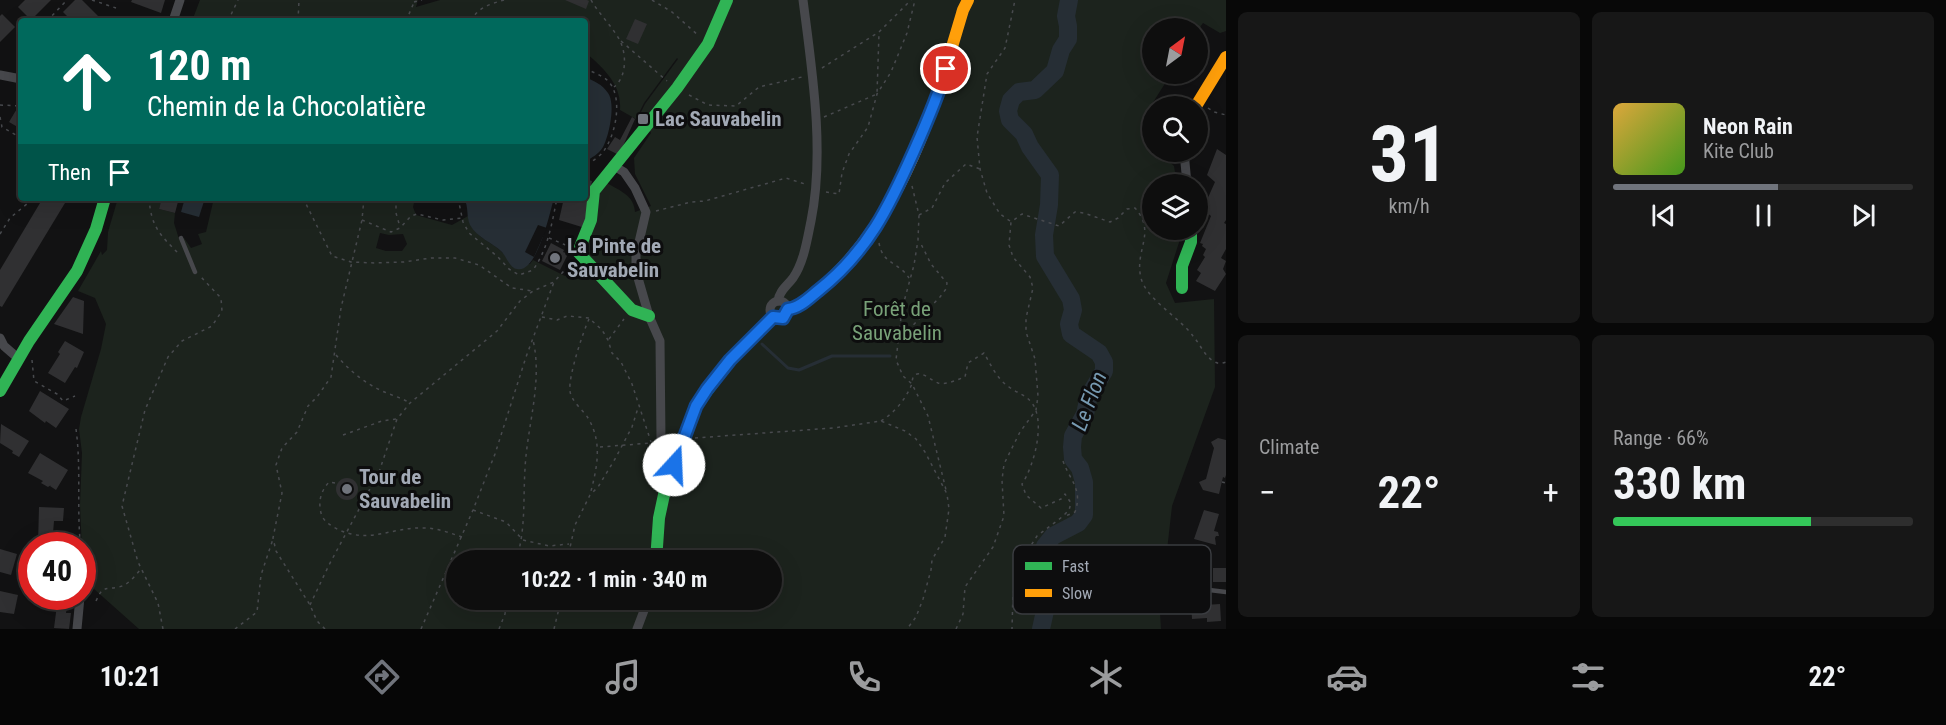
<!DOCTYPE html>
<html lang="en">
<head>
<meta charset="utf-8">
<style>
  :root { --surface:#0e0e0e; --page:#171717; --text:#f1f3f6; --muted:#9b9c9e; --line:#2e2e2e; --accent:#70747c }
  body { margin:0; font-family:"Roboto Condensed",sans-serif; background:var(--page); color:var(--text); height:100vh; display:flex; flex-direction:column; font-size:22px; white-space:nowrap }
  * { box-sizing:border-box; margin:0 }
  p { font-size:20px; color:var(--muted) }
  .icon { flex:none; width:33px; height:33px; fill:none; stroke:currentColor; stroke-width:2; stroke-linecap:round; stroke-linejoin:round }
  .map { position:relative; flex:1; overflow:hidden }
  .sheet { display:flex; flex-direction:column; gap:12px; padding:12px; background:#080808; width:720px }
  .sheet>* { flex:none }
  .banner { position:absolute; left:18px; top:18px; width:570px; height:183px; border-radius:6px; box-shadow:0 6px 24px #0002,0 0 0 2px var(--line); background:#00695c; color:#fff; overflow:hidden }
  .needle { width:39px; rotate:32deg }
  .buttons { position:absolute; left:1142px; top:18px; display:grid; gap:12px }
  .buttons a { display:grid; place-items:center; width:66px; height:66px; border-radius:50%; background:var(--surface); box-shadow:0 6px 24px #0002,0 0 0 2px var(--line); font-size:30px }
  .speed { position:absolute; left:18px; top:532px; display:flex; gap:12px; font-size:30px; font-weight:700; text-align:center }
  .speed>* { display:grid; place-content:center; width:78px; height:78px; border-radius:50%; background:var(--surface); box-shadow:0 6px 24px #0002,0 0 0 2px var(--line); line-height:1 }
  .speed .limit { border:9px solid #d22; background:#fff; color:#111 }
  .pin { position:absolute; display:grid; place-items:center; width:51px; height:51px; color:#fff; margin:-26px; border:3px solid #fff; border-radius:50%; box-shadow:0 2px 6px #0007 }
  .me { position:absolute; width:66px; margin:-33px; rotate:20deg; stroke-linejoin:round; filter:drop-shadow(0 0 4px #0008) }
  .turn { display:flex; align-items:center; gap:21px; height:126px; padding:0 30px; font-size:27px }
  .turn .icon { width:78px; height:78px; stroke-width:2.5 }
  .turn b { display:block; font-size:42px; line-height:51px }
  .then { display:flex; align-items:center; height:57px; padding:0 30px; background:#0003; gap:12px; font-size:22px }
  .big { font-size:45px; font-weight:700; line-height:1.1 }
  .sheet .tile { flex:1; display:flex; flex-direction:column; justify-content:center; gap:9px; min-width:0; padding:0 21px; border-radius:9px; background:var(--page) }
  .sheet .dial { align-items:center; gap:0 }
  .dial b { font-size:78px; line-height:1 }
  .song { display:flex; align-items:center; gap:18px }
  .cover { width:72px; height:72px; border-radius:9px; background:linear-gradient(135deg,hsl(40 70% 55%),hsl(100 70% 35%)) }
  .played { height:6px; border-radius:3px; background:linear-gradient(90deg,var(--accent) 55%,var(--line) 55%) }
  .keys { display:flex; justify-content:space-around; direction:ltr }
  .heat { display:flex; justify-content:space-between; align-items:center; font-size:33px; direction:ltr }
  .charge { height:9px; border-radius:4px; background:linear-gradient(90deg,#34c759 66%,var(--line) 0) }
  .sheet .tiles { flex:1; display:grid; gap:12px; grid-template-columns:repeat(2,1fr) }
  .trip { position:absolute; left:446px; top:550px; width:336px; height:60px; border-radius:30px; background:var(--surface); box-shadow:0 6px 24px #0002,0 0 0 2px var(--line); font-weight:700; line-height:60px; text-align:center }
  .menu { display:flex; height:96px; justify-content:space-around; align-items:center; background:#060606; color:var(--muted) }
  .menu .icon { width:42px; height:42px }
  .menu .active { color:var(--accent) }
  .menu b { font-size:27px; color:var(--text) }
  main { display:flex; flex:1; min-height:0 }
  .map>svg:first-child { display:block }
  .green { fill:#1c231d; fill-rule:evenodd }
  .water { fill:#262e35 }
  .pier { fill:#121213 }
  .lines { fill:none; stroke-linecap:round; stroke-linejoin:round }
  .stream { stroke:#262e35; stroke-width:3 }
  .river { stroke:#262e35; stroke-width:18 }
  .building { fill:#303032 }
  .path { stroke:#484a4e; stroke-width:1.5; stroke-dasharray:3 4.5; stroke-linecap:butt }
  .lane { stroke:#47484c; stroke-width:4.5 }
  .street { stroke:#47484c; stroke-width:9 }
  .fast { stroke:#30b455; stroke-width:12 }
  .slow { stroke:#ff9f0a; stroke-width:12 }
  .route-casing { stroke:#114b97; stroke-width:15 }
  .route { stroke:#1a73e8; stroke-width:10 }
  .poi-dot { fill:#70747c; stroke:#0d0d0e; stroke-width:2 }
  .labels { text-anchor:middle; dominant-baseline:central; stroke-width:6; stroke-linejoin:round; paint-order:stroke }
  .poi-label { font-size:21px; font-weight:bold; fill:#a2a9b5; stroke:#0d0d0e; text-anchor:start }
  .park-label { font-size:21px; fill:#78a178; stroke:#0d0d0e }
  .water-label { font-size:22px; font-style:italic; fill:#779ab2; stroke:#0d0d0e }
  .key { fill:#0d0d0e; stroke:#3a3c40; stroke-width:1.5 }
  .key-label { font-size:16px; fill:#a2a9b5 }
</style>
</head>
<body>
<main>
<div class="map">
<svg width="1226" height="629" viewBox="0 0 1226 629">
  <rect width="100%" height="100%" fill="#121213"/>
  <path class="green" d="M200 0H418L416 7 440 0H1226V31L1220 33 1203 23 1197 31V28H1152V74H1171L1145 115V138L1152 145V152H1159L1174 166 1177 184H1152V230H1183L1166 283 1175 303 1214 299 1215 387 1172 506 1160 613 1161 629H139L85 581 83 576 80 505 82 453 79 429 81 417 101 349 106 324 95 298 78 291 101 251 102 255 107 250 108 232 118 198H152V200L161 203 159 209 175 213 174 223 179 239 184 238 191 248 202 244 198 234 206 232 214 198H415L413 207 416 215 452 225 468 216C471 237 491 240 504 254 507 257 509 262 512 266L530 264 533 260 565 276 581 265 590 262 585 252 597 196 607 183C620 191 634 195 635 212L651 206 635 174 634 158 651 133 641 112 645 104 678 59 677 58 644 103 636 119 620 110C622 84 603 68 585 52V21H192ZM380 233 389 235 403 234 407 244 402 251H386L376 248ZM456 561H771V600H456Z"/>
  <g class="water">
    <path d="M585 77C594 81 602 84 608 93 616 104 609 136 603 147 599 154 591 158 585 162Z"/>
    <polygon points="185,198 205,198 199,217 181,212"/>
    <path d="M464 198H554C550 212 537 274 517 269 510 268 507 258 502 252 492 242 477 238 470 225 466 216 469 207 464 198Z"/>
  </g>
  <polygon class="pier" points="538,225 547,228 534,257 525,252"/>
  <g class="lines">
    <polyline class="stream" points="762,344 788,368 799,370 832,356 890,356"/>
    <polyline class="river" points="1041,629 1047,602 1042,557 1045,546 1053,536 1078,523 1084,515 1084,482 1080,468 1073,459 1072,447 1073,436 1085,414 1089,396 1104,371 1104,362 1099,353 1071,334 1069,324 1073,310 1071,299 1045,256 1044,235 1049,205 1050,175 1030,147 1024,134 1010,120 1008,111 1011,100 1019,92 1035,90 1055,71 1061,50 1068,39 1068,26 1066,16 1069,0"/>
  </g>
  <g class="building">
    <polygon points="25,0 51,0 31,20 18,7"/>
    <polygon points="75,0 82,0 103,21 72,21 63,12"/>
    <polygon points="132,0 165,0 161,13 131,2"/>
    <polygon points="565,0 587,0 589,1 586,9"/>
    <polygon points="2,14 15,27 0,42 0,16"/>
    <polygon points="635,19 647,24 638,44 626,39"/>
    <polygon points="18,107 21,109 21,129 9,122"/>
    <polygon points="632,117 635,119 619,155 607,149 615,137 620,140"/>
    <polygon points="1217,149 1226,155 1226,220 1224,223 1226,224 1226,249 1221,258 1226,261 1223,269 1226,274 1215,291 1196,281 1201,273 1197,270 1205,257 1203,255 1206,249 1202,246 1203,244 1200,243 1211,216 1203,209 1215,182 1207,175"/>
    <polygon points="585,179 592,181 588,199 585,228 559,220 564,198 585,198"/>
    <polygon points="43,198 68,198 2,307 0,306 0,270"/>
    <polygon points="162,198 179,198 175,213 159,209"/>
    <polygon points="551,243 564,250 563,252 568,254 560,270 542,261"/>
    <polygon points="73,297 84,301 83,334 54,324"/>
    <polygon points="65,341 84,352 77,368 75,367 65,383 48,373 60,354 58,352"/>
    <polygon points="40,391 69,409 56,428 46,421 45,423 29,411"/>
    <polygon points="1,424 29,441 19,457 12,453 13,451 0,443"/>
    <polygon points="1218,438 1226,440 1226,475 1225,478 1223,477 1219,494 1203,490 1199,482 1206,479 1214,448 1211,442"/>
    <polygon points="40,453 68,470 56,490 50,486 51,485 48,487 41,483 43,481 28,473"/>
    <circle cx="347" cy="489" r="11"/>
    <polygon points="39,507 64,508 63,521 54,521 53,533 62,533 62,546 38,545"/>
    <polygon points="1204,510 1219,514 1214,531 1218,532 1219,536 1216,536 1215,538 1216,545 1194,539"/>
    <polygon points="0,549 17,554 11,575 0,572"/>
    <rect x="1213" y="568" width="13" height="14"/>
    <polygon points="0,591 18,595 14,614 0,612"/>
    <polygon points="1205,599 1205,605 1220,604 1221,621 1207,622 1207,618 1192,619 1191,600"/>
    <polygon points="57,605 67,606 66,613 71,613 69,629 54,628"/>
  </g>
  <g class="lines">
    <g class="path">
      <polyline points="92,0 116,8"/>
      <path d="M591 0C599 14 611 25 619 39 627 53 627 77 614 87"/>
      <polyline points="652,0 672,12 699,36"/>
      <polyline points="414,2 422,0"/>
      <polyline points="47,21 67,0"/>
      <polyline points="228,21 238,0"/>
      <polyline points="298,21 299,0"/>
      <polyline points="406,21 415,0"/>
      <path d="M471 21C477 8 490 4 504 0"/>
      <polyline points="621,41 667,81"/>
      <path d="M585 68C593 73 603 75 609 82 623 98 616 135 603 152 599 157 591 162 585 166"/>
      <polyline points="822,68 879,32 911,0"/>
      <polyline points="689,95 708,105 736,106 759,87 802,77"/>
      <polyline points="0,105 21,106"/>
      <polyline points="1208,108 1214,112 1226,115"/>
      <polyline points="0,117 2,127 21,138"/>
      <polyline points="824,117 877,94 879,33"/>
      <polyline points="912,186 919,215 918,240 914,265 902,309 896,360 903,376 912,384 928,416 946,490"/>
      <polyline points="826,192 839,194 842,173 849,154 868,127 877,94 891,72 907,33 915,0"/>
      <path d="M149 198C151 227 160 235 180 255"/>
      <polyline points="150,198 159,201 160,198"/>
      <polyline points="303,198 332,256 351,262 375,263 404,262 431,258 455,258 479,265 512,288 533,291"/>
      <polyline points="396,198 396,213 400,227"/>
      <path d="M458 198 463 222 469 233 498 257 509 269 519 275 533 270C548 249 552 223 557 198"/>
      <polyline points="656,211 691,202 705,201 786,178 805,184"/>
      <polyline points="919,215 932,208 945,183 966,164 980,169"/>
      <polyline points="362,220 391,232 400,228 411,216 417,214 443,220 462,218"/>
      <polyline points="1010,221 1000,214 987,193 980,169 977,137 987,74 1005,48 1015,0"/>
      <polyline points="0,234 10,218 34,198"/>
      <polyline points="549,238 568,246"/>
      <path d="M879 243C883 265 898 261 909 278"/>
      <polyline points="542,317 557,320 567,316 589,318 602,330 608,340 612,353 621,362 632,384 651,442"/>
      <path d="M589 319C583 332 568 377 570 391 571 401 583 410 588 418 603 443 597 468 590 495"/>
      <polyline points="609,339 624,319"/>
      <polyline points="898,341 940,297 946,289 947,283 931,264 920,242"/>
      <path d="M336 355C348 369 363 382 380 390 390 395 400 397 410 403"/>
      <polyline points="32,360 34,381 57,394 63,401 75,396"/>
      <path d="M881 421C894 413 905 400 911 386 913 382 911 376 917 374 923 372 932 381 938 383 947 385 956 380 965 377L968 363 984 353C991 365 997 379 1009 387 1017 393 1026 395 1032 403 1046 422 1034 466 1022 484L1026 495 1041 508 1061 499 1065 494 1071 503 1069 510 1062 517 1037 536 1023 558 1020 578 1013 593 1012 629"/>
      <path d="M76 429C81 466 77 503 80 540"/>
      <polyline points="343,435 382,421 396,419"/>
      <polyline points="695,438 833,428 881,421 905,431 916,439 925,452 947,494 949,509 945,537 932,560 931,570 923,599 916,617 907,629"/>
      <polyline points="600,447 651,443"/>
      <path d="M1063 461C1070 481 1083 489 1075 512L1063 517"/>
      <polyline points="1222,482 1226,483"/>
      <path d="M335 483 329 482C321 491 318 501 321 513 323 521 330 525 337 529 370 545 393 526 425 528 437 528 450 533 462 537"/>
      <polyline points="473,510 506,522 523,540 549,546 569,544"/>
      <path d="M516 561C526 529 523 501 525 469 527 426 543 382 533 340"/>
      <polyline points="567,561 575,525 590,495 598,487 615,459 632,427 638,408"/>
      <path d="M96 601C103 585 105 590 119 587 128 585 135 576 141 569"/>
      <polyline points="310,605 329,565 379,472 397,419 410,403 433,384 497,331 520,301 533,291 554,282 571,263"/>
      <polyline points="163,629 158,603 138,562 122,506 145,410 168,357 182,341 212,326 222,311 221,298 200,276"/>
      <polyline points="235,629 257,612 261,575 273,539"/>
      <polyline points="325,629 317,621 310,605 276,551 273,538 282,493 276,465 282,448 297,432 308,406 317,397 331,377 341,308 362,220 364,198"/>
      <polyline points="421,629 473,510 495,454 526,357 554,282"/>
      <polyline points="499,629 505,614 507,600"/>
      <polyline points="554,629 561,600"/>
      <path d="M956 629 963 614 965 587 993 547 1004 516 1002 480 1004 464 1020 432 1036 410 1038 396 1035 359 1026 332V318L1033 288 1030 277 1013 257 1009 245 1011 222 1022 214 1059 226 1075 212 1084 213 1110 222 1118 218 1127 209 1135 208C1157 233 1134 250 1141 278 1146 299 1180 318 1193 336 1200 344 1204 355 1213 361 1218 364 1221 364 1226 362"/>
    </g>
    <g class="lane">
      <polyline points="181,238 195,272"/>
      <polyline points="1182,557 1176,579 1184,587 1226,592"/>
    </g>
    <g class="street">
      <polyline points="173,21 180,0"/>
      <polyline points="0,75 21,79"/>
      <polyline points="1184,152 1187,184"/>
      <polyline points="614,166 624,172 635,188 646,212 636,255 636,271 649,316 660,341 661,439 663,453 674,465"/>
      <path d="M778 301C779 291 787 286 793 278 804 262 807 240 811 221 825 152 812 70 803 0"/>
      <circle cx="779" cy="310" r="9"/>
      <polyline points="0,338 4,346 19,359"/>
      <path d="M660 447C659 461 653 480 665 490"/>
      <polyline points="77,629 80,597"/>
      <polyline points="637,629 648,600"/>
    </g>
    <g class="fast">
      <polyline points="1182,288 1182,266 1191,242 1191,230"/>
      <polyline points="649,316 632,310 578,252 591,220 594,191 677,88 708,44 727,0"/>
      <polyline points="0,391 29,341 77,271 96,229 105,198"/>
      <polyline points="656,561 659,518 665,490 696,406 730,360 773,317"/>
    </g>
    <g class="slow">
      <polyline points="1196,106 1226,57"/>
      <path d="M788 309C804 306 818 292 829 281 905 209 934 108 963 10L968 0"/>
    </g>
  </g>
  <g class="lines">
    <defs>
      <path id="route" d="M674 465 696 406 707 389 730 360 773 317 783 318 788 309C800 308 810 297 819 290 868 251 889 207 914 151 926 124 938 97 946 69"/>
    </defs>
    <use href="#route" class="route-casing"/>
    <use href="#route" class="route"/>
  </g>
  <g class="poi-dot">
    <rect x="637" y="113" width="12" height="12" rx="3"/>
    <circle cx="555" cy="258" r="6"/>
    <circle cx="347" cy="489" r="6"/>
  </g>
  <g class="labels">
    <g class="poi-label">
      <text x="655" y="119">Lac Sauvabelin</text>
      <text x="567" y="246">La Pinte de<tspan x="567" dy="24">Sauvabelin</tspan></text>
      <text x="359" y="477">Tour de<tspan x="359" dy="24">Sauvabelin</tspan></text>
    </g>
    <g class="park-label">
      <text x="897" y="309">Forêt de<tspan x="897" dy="24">Sauvabelin</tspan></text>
    </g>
    <g class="water-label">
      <text transform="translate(1089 401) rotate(-69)">Le Flon</text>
    </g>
  </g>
  <rect x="1013" y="545" width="198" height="69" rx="9" class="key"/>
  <rect x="1025" y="562" width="27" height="8" fill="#30b455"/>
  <rect x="1025" y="589" width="27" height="8" fill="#ff9f0a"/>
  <g class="key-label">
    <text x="1062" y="572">Fast</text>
    <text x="1062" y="599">Slow</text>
  </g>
</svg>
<div class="buttons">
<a><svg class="needle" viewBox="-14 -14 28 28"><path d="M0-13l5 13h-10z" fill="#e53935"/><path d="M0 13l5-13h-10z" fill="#9b9c9e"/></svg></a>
<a><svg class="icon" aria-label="search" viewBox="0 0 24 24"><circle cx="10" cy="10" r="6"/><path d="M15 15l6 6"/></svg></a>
<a><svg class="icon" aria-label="layers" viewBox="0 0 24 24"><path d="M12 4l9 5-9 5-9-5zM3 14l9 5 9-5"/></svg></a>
</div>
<div class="speed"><div class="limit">40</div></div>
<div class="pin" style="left:946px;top:69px;background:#d93025"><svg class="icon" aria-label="arrive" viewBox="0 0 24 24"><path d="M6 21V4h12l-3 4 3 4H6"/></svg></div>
<svg class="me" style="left:674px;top:465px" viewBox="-20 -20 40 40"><circle r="19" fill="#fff"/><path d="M0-13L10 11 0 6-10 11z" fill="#1a73e8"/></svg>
<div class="trip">10:22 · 1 min · 340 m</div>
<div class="banner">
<div class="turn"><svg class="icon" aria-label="ahead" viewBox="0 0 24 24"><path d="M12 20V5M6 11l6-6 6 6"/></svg><div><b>120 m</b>Chemin de la Chocolatière</div></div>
<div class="then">Then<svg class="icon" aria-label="arrive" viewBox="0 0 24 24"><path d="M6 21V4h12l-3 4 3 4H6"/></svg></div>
</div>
</div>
<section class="sheet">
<div class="tiles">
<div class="tile dial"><b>31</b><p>km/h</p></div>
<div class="tile">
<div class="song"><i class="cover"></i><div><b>Neon Rain</b><p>Kite Club</p></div></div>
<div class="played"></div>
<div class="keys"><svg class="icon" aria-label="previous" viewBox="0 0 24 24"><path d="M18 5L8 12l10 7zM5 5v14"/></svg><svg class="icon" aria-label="pause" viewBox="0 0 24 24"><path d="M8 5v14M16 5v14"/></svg><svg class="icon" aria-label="next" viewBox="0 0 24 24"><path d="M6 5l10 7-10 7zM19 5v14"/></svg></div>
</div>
<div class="tile"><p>Climate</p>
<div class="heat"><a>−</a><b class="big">22°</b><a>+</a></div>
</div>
<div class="tile"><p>Range · 66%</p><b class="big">330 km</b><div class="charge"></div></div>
</div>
</section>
</main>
<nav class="menu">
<b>10:21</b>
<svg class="icon active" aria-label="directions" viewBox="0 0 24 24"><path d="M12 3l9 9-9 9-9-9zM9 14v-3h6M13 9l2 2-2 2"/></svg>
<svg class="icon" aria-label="music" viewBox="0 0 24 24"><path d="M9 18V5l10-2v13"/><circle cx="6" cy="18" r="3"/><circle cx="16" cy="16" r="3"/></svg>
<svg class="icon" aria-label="phone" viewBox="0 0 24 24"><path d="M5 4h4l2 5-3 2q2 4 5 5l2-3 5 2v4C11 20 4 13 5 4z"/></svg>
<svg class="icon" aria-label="climate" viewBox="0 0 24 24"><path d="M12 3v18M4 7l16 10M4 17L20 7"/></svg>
<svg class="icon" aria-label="car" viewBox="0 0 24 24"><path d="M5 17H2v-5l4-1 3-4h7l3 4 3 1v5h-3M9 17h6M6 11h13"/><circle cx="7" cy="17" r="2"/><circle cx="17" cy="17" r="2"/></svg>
<svg class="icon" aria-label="filters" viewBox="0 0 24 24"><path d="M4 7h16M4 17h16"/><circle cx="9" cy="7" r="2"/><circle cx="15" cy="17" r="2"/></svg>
<b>22°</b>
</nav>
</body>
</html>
